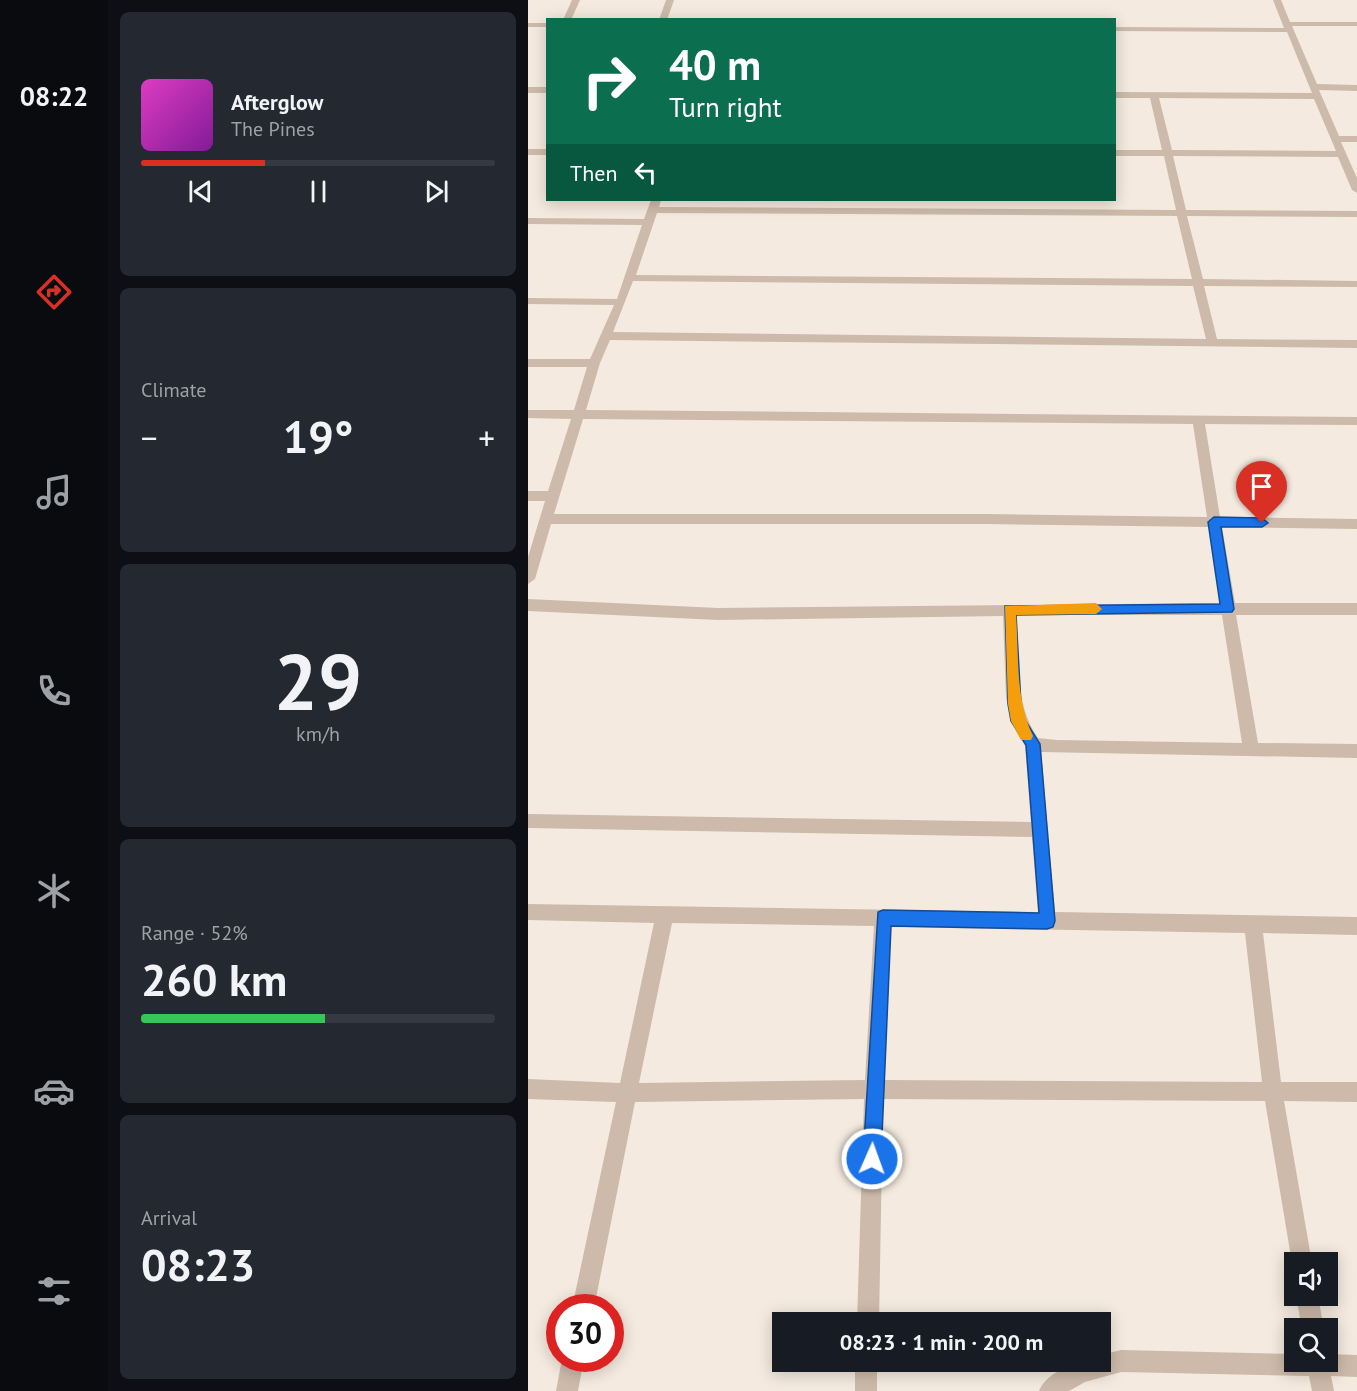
<!DOCTYPE html>
<html lang="en">
<head>
<meta charset="utf-8">
<style>
  :root { --surface:#171b24; --page:#242831; --text:#f1f3f6; --muted:#9ea1a6; --line:#363941; --accent:#d93025 }
  body { margin:0; font-family:"PT Sans",sans-serif; background:var(--page); color:var(--text); height:100vh; display:flex; flex-direction:column; font-size:22px; white-space:nowrap }
  * { box-sizing:border-box; margin:0 }
  p { font-size:20px; color:var(--muted) }
  .icon { flex:none; width:33px; height:33px; fill:none; stroke:currentColor; stroke-width:2; stroke-linecap:round; stroke-linejoin:round }
  .map { position:relative; flex:1; overflow:hidden }
  .details { display:flex; flex-direction:column; gap:12px; padding:12px; background:#0d0f14; width:420px }
  .details>* { flex:none }
  .guide { position:absolute; left:18px; top:18px; width:570px; height:183px; border-radius:0px; box-shadow:0 3px 15px #0003; background:#0b6e4f; color:#fff; overflow:hidden }
  .buttons { position:absolute; left:756px; top:1252px; display:grid; gap:12px }
  .buttons a { display:grid; place-items:center; width:54px; height:54px; border-radius:0px; background:var(--surface); box-shadow:0 3px 15px #0003; font-size:30px }
  .speed { position:absolute; left:18px; top:1294px; display:flex; gap:12px; font-size:30px; font-weight:700; text-align:center }
  .speed>* { display:grid; place-content:center; width:78px; height:78px; border-radius:50%; background:var(--surface); box-shadow:0 3px 15px #0003; line-height:1 }
  .speed .limit { border:9px solid #d22; background:#fff; color:#111 }
  .pin { position:absolute; display:grid; place-items:center; width:51px; height:51px; color:#fff; margin:-62px -26px; border-radius:50% 50% 50% 0; rotate:-45deg; box-shadow:0 0 6px #0007 }
  .pin .icon { rotate:45deg }
  .me { position:absolute; width:66px; margin:-33px; rotate:2deg; stroke-linejoin:round; filter:drop-shadow(0 0 4px #0008) }
  .turn { display:flex; align-items:center; gap:21px; height:126px; padding:0 24px; font-size:27px }
  .turn .icon { width:78px; height:78px; stroke-width:2.5 }
  .turn b { display:block; font-size:42px; line-height:51px }
  .then { display:flex; align-items:center; height:57px; padding:0 24px; background:#0003; gap:12px; font-size:22px }
  .big { font-size:45px; font-weight:600; line-height:1.1 }
  .details .card { flex:1; display:flex; flex-direction:column; justify-content:center; gap:9px; min-width:0; padding:0 21px; border-radius:9px; background:var(--page) }
  .details .dial { align-items:center; gap:0 }
  .dial b { font-size:78px; line-height:1 }
  .song { display:flex; align-items:center; gap:18px }
  .cover { width:72px; height:72px; border-radius:9px; background:linear-gradient(135deg,hsl(310 70% 55%),hsl(290 70% 35%)) }
  .played { height:6px; border-radius:3px; background:linear-gradient(90deg,var(--accent) 35%,var(--line) 35%) }
  .keys { display:flex; justify-content:space-around; direction:ltr }
  .heat { display:flex; justify-content:space-between; align-items:center; font-size:33px; direction:ltr }
  .charge { height:9px; border-radius:4px; background:linear-gradient(90deg,#34c759 52%,var(--line) 0) }
  .trip { position:absolute; left:244px; top:1312px; width:339px; height:60px; border-radius:0px; background:var(--surface); box-shadow:0 3px 15px #0003; font-weight:600; line-height:60px; text-align:center }
  main { display:flex; flex:1; min-height:0 }
  .dock { display:flex; flex-direction:column; width:108px; justify-content:space-around; align-items:center; background:#090b0e; color:var(--muted) }
  .dock .icon { width:42px; height:42px }
  .dock .active { color:var(--accent) }
  .dock b { font-size:27px; color:var(--text) }
  .map>svg:first-child { display:block }
  .lines { fill:none; stroke-linecap:round; stroke-linejoin:round }
  .minor { fill:#cdbaaa; fill-rule:evenodd }
  .route { fill:#1a73e8; stroke:#114b97; stroke-width:1.5 }
  .slow { fill:#f59e0b }
</style>
</head>
<body>
<main>
<nav class="dock">
<b>08:22</b>
<svg class="icon active" aria-label="directions" viewBox="0 0 24 24"><path d="M12 3l9 9-9 9-9-9zM9 14v-3h6M13 9l2 2-2 2"/></svg>
<svg class="icon" aria-label="music" viewBox="0 0 24 24"><path d="M9 18V5l10-2v13"/><circle cx="6" cy="18" r="3"/><circle cx="16" cy="16" r="3"/></svg>
<svg class="icon" aria-label="phone" viewBox="0 0 24 24"><path d="M5 4h4l2 5-3 2q2 4 5 5l2-3 5 2v4C11 20 4 13 5 4z"/></svg>
<svg class="icon" aria-label="climate" viewBox="0 0 24 24"><path d="M12 3v18M4 7l16 10M4 17L20 7"/></svg>
<svg class="icon" aria-label="car" viewBox="0 0 24 24"><path d="M5 17H2v-5l4-1 3-4h7l3 4 3 1v5h-3M9 17h6M6 11h13"/><circle cx="7" cy="17" r="2"/><circle cx="17" cy="17" r="2"/></svg>
<svg class="icon" aria-label="filters" viewBox="0 0 24 24"><path d="M4 7h16M4 17h16"/><circle cx="9" cy="7" r="2"/><circle cx="15" cy="17" r="2"/></svg>
</nav>
<section class="details">
<div class="card">
<div class="song"><i class="cover"></i><div><b>Afterglow</b><p>The Pines</p></div></div>
<div class="played"></div>
<div class="keys"><svg class="icon" aria-label="previous" viewBox="0 0 24 24"><path d="M18 5L8 12l10 7zM5 5v14"/></svg><svg class="icon" aria-label="pause" viewBox="0 0 24 24"><path d="M8 5v14M16 5v14"/></svg><svg class="icon" aria-label="next" viewBox="0 0 24 24"><path d="M6 5l10 7-10 7zM19 5v14"/></svg></div>
</div>
<div class="card"><p>Climate</p>
<div class="heat"><a>−</a><b class="big">19°</b><a>+</a></div>
</div>
<div class="card dial"><b>29</b><p>km/h</p></div>
<div class="card"><p>Range · 52%</p><b class="big">260 km</b><div class="charge"></div></div>
<div class="card"><p>Arrival</p><b class="big">08:23</b></div>
</section>
<div class="map">
<svg width="829" height="1391" viewBox="0 0 829 1391">
  <rect width="100%" height="100%" fill="#f4eadf"/>
  <g class="lines">
    <g class="minor">
      <polygon points="44,0 52,0 43,20 35,20"/>
      <polygon points="138,0 146,0 139,20 131,20"/>
      <path d="M745 0H753L762 22H829V26H764L789 84 829 85V91L791 90 811 136H829V142H813L829 178V193L824 190 810 157 645 156 658 210 829 211V217L659 216 675 279 829 281V287L676 286 689 339 829 340V348L82 340 72 363 58 410 829 417V425L677 424 692 517 829 519V529L694 527 707 603H829V615H708L730 743 829 744V758L513 752 527 912 829 917V935L735 933 753 1082H829V1102L756 1101 784 1263H766V1270L764 1263 737 1101 355 1099 351 1323H329L336 1099 107 1102 66 1308H44L88 1102 0 1099V1079L92 1083 126 923 0 920V904L510 912 504 837 0 828V814L503 822 497 746 488 731 478 698 475 616 190 620 0 611V599L190 608 692 603 681 527 459 524H23L7 579 0 584V557L17 501H0V491H20L43 419 0 418V410H46L59 367H0V359H62L86 305 0 304V298L89 299 114 225 0 224V218L116 219 123 200H133L131 207 648 210 636 156H586V150H634L622 98H586V92L784 93 759 32 586 31V27L756 28ZM631 98 786 99 808 151 644 150ZM129 213 649 216 664 279 108 275ZM105 281 665 286 678 339 85 332ZM55 419 665 424 679 517 459 514H26ZM489 615H694L714 743 528 740 510 738C485 702 491 656 489 615ZM144 923 346 926 337 1080 111 1083ZM363 927 717 933 734 1082 356 1080Z"/>
      <rect x="0" y="23" width="20" height="4"/>
      <rect x="0" y="87" width="20" height="6"/>
      <rect x="0" y="149" width="20" height="6"/>
      <polygon points="768,1296 790,1296 796,1329 774,1329"/>
      <path d="M593 1350 766 1354V1362H800V1354L829 1355V1377L803 1376 806 1391H784L781 1376 593 1372 557 1382 541 1391H511C520 1369 551 1362 573 1362V1355Z"/>
      <polygon points="34,1359 56,1359 50,1391 28,1391"/>
      <rect x="327" y="1362" width="22" height="29"/>
    </g>
  </g>
  <polygon class="route" points="686,517 734,518 740,523 734,527 693,527 706,609 704,612 488,615 493,704 497,720 512,744 527,921 525,927 519,929 363,926 353,1159 351,1165 344,1168 338,1165 335,1159 350,912 355,910 511,913 498,745 483,721 480,704 477,606 692,604 680,522"/>
  <path class="slow" d="M568 603 574 609 568 614 488 615C491 655 487 699 505 736L503 740H493L483 721 480 704 477 606Z"/>
</svg>
<div class="buttons">
<a><svg class="icon" aria-label="sound" viewBox="0 0 24 24"><path d="M4 9h4l5-4v14l-5-4H4zM17 9q2 3 0 6"/></svg></a>
<a><svg class="icon" aria-label="search" viewBox="0 0 24 24"><circle cx="10" cy="10" r="6"/><path d="M15 15l6 6"/></svg></a>
</div>
<div class="speed"><div class="limit">30</div></div>
<div class="pin" style="left:734px;top:523px;background:#d93025"><svg class="icon" aria-label="arrive" viewBox="0 0 24 24"><path d="M6 21V4h12l-3 4 3 4H6"/></svg></div>
<svg class="me" style="left:344px;top:1159px" viewBox="-20 -20 40 40"><circle r="17" fill="#1a73e8" stroke="#fff" stroke-width="3"/><path d="M0-11L8 9 0 5-8 9z" fill="#fff"/></svg>
<div class="trip">08:23 · 1 min · 200 m</div>
<div class="guide">
<div class="turn"><svg class="icon" aria-label="right" viewBox="0 0 24 24"><path d="M7 20v-9h11M14 6l5 5-5 5"/></svg><div><b>40 m</b>Turn right</div></div>
<div class="then">Then<svg class="icon" aria-label="left" viewBox="0 0 24 24"><path d="M17 20v-9H6M10 6l-5 5 5 5"/></svg></div>
</div>
</div>
</main>
</body>
</html>
